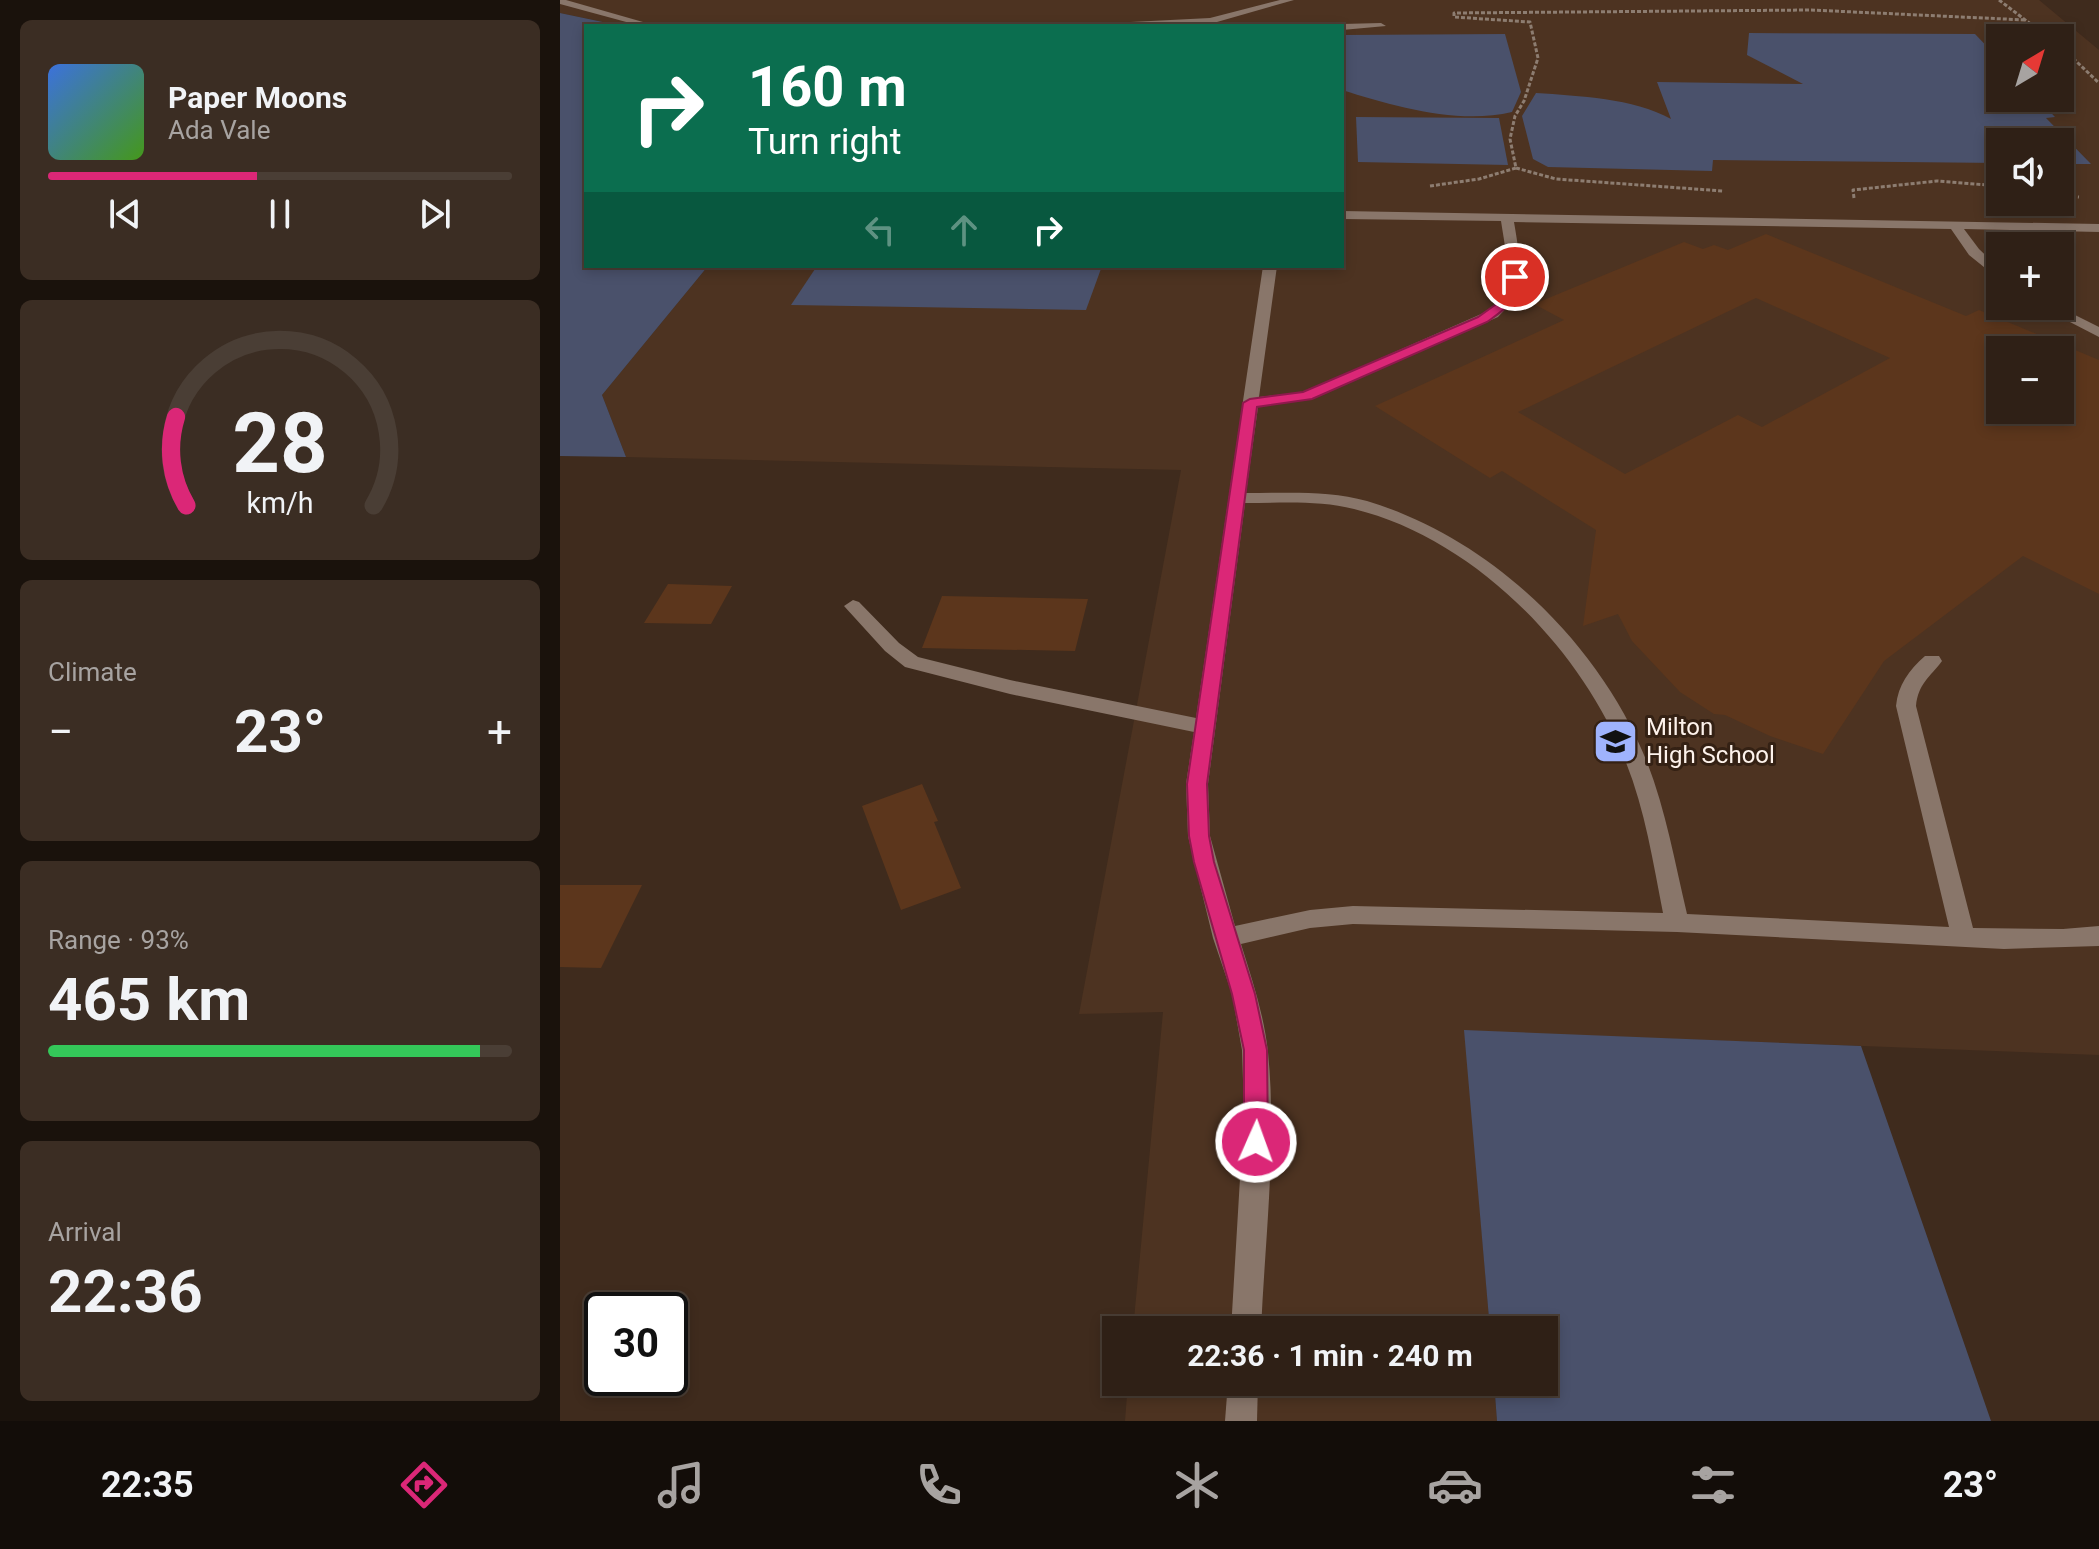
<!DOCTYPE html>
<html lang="en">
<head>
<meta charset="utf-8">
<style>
  :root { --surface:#2f2016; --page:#3b2d23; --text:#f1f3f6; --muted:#a7a3a1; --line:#4a3e35; --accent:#db2777 }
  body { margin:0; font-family:Roboto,sans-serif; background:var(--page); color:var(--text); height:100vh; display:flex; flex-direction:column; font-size:30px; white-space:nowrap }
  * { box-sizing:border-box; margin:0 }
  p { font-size:26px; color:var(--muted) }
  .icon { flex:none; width:44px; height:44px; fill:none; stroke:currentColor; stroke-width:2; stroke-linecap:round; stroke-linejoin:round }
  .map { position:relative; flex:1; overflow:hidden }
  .drawer { display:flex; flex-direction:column; gap:20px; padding:20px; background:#1a120c; width:560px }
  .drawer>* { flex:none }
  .banner { position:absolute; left:24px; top:24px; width:760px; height:244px; border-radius:0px; box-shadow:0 4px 12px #0003,0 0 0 2px var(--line); background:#0b6e4f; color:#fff; overflow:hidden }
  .needle { width:52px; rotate:38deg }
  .controls { position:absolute; left:1426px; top:24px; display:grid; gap:16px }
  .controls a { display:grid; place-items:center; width:88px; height:88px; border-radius:0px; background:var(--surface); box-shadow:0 4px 12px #0003,0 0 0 2px var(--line); font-size:40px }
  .speed { position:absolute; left:24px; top:1292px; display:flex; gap:16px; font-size:40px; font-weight:700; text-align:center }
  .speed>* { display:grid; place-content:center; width:104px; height:104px; border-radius:50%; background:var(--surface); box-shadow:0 4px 12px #0003,0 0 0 2px var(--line); line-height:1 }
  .speed .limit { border:4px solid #111; border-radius:12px; background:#fff; color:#111 }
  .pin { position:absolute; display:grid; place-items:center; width:68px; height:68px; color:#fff; margin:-34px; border:4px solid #fff; border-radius:50%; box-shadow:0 2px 8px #0007 }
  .me { position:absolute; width:88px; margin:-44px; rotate:2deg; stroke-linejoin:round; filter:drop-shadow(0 0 6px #0008) }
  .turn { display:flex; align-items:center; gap:28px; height:168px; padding:0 32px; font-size:36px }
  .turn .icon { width:104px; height:104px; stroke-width:2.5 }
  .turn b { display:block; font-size:56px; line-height:68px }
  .lanes { display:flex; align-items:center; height:76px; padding:0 32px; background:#0003; justify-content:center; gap:40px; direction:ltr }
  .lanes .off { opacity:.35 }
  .big { font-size:60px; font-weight:700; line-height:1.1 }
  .drawer .card { flex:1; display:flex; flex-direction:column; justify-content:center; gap:12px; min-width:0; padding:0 28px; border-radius:12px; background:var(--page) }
  .drawer .dial { align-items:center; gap:0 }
  .dial svg { height:208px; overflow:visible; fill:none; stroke:var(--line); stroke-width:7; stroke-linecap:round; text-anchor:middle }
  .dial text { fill:var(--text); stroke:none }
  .song { display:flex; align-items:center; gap:24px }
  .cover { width:96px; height:96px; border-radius:12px; background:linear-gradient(135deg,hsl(220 70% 55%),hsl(100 70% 35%)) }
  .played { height:8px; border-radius:4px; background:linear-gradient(90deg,var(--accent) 45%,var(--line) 45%) }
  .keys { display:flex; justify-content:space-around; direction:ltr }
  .heat { display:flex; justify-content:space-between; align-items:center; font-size:44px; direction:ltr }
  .charge { height:12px; border-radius:6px; background:linear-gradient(90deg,#34c759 93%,var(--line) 0) }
  .trip { position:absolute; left:542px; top:1316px; width:456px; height:80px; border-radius:0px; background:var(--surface); box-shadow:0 4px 12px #0003,0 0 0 2px var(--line); font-weight:700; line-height:80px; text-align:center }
  .tab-bar { display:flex; height:128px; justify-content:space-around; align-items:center; background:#130d09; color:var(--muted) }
  .tab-bar .icon { width:56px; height:56px }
  .tab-bar .current { color:var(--accent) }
  .tab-bar b { font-size:36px; color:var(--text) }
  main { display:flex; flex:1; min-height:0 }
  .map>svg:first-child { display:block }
  .built { fill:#4d3321; fill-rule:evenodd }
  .green { fill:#4a516b }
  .building { fill:#5c361c; fill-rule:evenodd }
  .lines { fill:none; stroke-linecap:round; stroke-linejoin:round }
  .path { stroke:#8d7d71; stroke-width:3; stroke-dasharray:4 2; stroke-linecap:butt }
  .minor { fill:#89766a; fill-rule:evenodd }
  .route { fill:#db2777; stroke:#8e194d; stroke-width:2 }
  .labels { text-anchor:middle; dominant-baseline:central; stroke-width:6; stroke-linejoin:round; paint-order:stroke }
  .poi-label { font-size:24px; fill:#fdf2eb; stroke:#342114; text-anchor:start }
</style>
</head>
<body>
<main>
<section class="drawer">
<div class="card">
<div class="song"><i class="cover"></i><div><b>Paper Moons</b><p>Ada Vale</p></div></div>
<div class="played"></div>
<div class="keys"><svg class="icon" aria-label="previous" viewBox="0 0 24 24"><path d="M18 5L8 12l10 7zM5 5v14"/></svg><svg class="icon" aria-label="pause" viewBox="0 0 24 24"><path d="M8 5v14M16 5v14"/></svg><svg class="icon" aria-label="next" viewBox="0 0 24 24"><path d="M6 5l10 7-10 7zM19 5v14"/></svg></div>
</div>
<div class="card dial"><svg viewBox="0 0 100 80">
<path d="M14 69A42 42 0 1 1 86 69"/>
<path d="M14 69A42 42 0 0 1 10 35" stroke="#db2777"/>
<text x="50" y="56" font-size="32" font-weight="700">28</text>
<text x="50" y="72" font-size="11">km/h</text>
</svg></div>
<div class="card"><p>Climate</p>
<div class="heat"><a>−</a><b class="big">23°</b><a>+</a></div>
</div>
<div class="card"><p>Range · 93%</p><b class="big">465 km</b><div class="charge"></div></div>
<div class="card"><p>Arrival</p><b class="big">22:36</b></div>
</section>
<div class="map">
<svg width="1539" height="1421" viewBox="0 0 1539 1421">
  <rect width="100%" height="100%" fill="#3f2b1d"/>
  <g class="built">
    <path d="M0 0H1479L1539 50V1055L905 1031 930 1330H573L603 1012 519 1014 621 470 66 457 42 395 148 266H782V26H62L0 13ZM1440 38H1500V98H1440ZM1440 142H1500V202H1440ZM1440 246H1500V306H1440ZM1440 350H1500V410H1440Z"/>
    <polygon points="568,1382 934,1382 937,1421 565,1421"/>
  </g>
  <g class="green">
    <polygon points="0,13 62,26 26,26 26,266 148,266 42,395 66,457 0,456"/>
    <path d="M1189 33 1415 34 1440 60V98H1477L1495 117 1486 118 1531 164H1500V142H1440V163L1153 160 1152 171 988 167 973 159 962 116 976 93C1019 96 1073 98 1111 119L1097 82 1243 84 1187 55Z"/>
    <path d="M945 34 961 92 952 112C898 125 833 106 782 90V35Z"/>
    <polygon points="796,117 939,118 948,165 798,162"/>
    <polygon points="257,266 542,266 526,310 231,305"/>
    <polygon points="904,1030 1301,1046 1431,1421 937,1421 934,1382 984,1382 984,1330 930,1330"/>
  </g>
  <g class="building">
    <path d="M1206 234 1406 316 1419 310 1539 360V594L1463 556 1324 661 1263 754 1210 736 1165 715 1154 714 1120 692 1072 641 1058 614 1023 626 1036 530 942 471 930 478 815 406 1004 320 974 304 1124 242 1143 249 1154 245 1168 250ZM1196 298 1330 358 1202 427 1178 415 1065 474 958 412ZM1440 350H1500V410H1440Z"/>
    <polygon points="108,584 172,586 151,624 84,623"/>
    <polygon points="382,596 528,599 515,651 362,648"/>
    <polygon points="362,784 378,821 374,822 401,888 341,910 302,806"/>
    <polygon points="0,885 82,885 41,968 0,967"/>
  </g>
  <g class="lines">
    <g class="path">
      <polyline points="1439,0 1489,38"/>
      <polyline points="1500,46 1539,83"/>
      <polyline points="956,168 996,179 1163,191"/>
      <polyline points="870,186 919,179 956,168 950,139 955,116 964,101 978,58 970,22 894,17 894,13 1251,10 1466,20"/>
      <polyline points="1500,195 1519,197"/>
      <polyline points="1294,198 1293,190 1377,181 1440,186"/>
    </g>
    <g class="minor">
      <polygon points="0,0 6,0 97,26 81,26 0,4"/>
      <polygon points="720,0 734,0 650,24 546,26 551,23 650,18"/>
      <polygon points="782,24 821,23 826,26 782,30 782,26 778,26"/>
      <path d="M782 211 1539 224V232L1404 229 1419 249 1440 269V280L1409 255 1391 229 954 222C960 258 967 289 938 317L752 399 698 407 686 493C726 493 768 490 807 501 930 538 1039 642 1087 762 1106 811 1115 863 1127 914L1389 927 1336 706C1338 685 1349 670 1365 656H1379L1382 661C1370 677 1358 684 1356 706L1413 928 1503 929 1539 926V946L1444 949 1117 932 793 924 750 928 681 944C692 979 704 1015 708 1052 717 1143 705 1239 701 1330H671L684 1111 682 1050 672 994 653 938 628 836 626 784 634 732 450 694 345 667 325 651 284 606 293 600 299 602 339 643 358 657 450 680 636 718 703 266H717L699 397 744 392 928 311C955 286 946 254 941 221L782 219ZM685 503C721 503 759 500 794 509 913 538 1021 648 1065 760 1085 809 1093 862 1103 913L793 906 750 910 675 926 650 836 648 784Z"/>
      <polygon points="1479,306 1497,306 1539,327 1539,337"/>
      <polygon points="668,1382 698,1382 697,1421 665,1421"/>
    </g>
  </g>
  <path class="route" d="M950 274 961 277C959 301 945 309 927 322L752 399 697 407 647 784 649 836 654 862 695 994 707 1050 708 1142 704 1150 696 1154 687 1150 684 1142V1050L672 994 634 862 629 836 627 784 683 403 690 399 743 392 918 317 942 300Z"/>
  <defs>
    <symbol id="school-square" viewBox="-11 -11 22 22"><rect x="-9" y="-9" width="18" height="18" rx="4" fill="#9fb3fd" stroke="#342114"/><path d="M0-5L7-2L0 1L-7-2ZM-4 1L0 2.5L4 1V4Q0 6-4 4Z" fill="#111"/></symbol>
  </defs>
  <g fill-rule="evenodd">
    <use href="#school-square" x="1030" y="716" width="51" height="51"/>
  </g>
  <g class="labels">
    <g class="poi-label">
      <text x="1086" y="727">Milton<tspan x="1086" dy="28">High School</tspan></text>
    </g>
  </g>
</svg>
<div class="controls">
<a><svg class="needle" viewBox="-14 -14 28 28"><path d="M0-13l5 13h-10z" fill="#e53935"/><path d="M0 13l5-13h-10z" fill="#a7a3a1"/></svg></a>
<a><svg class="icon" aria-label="sound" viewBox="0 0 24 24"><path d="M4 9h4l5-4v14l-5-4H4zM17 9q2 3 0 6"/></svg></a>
<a>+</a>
<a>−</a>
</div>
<div class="speed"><div class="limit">30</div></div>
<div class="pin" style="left:955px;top:277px;background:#d93025"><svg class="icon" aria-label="arrive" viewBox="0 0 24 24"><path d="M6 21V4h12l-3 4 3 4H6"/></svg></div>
<svg class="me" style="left:696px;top:1142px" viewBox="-20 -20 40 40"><circle r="17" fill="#db2777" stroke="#fff" stroke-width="3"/><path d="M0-11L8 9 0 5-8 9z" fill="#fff"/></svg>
<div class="trip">22:36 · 1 min · 240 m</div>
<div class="banner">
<div class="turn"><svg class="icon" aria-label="right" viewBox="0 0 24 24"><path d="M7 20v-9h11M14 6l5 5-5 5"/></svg><div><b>160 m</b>Turn right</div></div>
<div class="lanes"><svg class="icon off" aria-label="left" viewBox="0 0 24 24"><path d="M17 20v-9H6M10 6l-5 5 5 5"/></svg><svg class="icon off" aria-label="ahead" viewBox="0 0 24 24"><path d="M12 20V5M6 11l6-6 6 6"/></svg><svg class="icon" aria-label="right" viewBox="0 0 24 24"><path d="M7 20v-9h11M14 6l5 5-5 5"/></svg></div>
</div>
</div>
</main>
<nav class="tab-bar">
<b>22:35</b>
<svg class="icon current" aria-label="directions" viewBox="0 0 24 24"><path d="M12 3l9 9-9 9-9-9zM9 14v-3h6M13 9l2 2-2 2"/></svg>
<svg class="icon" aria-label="music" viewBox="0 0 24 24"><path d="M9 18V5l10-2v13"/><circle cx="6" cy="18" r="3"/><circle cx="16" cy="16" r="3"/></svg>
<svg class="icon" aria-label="phone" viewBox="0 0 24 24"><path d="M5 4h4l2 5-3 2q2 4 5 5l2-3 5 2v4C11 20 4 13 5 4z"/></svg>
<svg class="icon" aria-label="climate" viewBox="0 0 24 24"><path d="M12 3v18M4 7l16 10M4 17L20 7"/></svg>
<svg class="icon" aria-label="car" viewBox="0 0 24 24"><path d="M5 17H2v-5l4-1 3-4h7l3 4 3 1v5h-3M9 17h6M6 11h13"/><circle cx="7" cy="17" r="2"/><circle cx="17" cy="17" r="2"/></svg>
<svg class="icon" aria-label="filters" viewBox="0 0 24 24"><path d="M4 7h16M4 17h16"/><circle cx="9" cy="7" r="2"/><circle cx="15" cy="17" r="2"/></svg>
<b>23°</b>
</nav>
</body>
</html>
